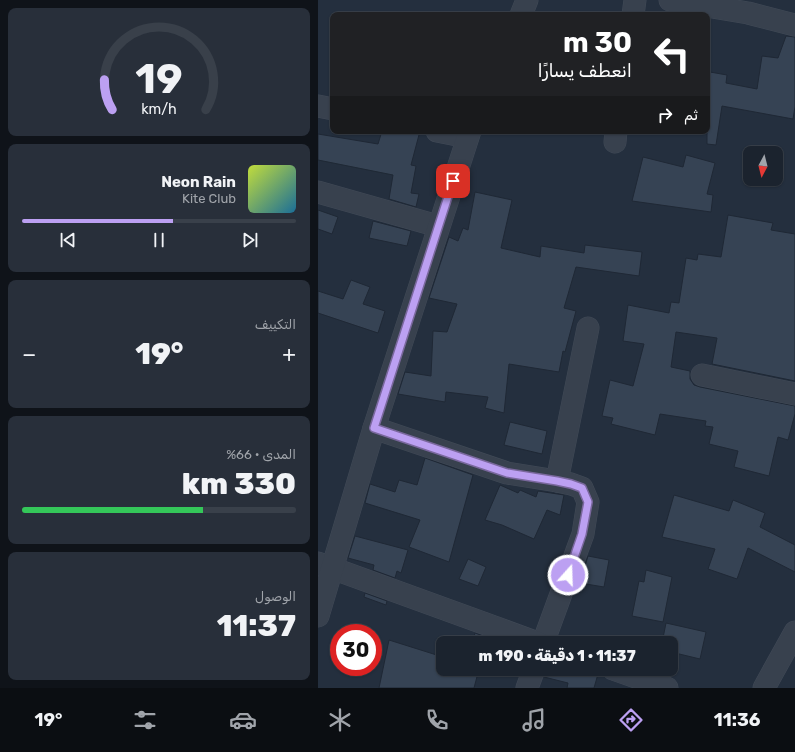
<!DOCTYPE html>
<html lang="ar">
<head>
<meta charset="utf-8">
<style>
  :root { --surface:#1b232e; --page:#282f3a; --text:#f1f3f6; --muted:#a0a4aa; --line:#39404a; --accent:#bca0f2 }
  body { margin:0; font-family:Rubik,"Noto Naskh Arabic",sans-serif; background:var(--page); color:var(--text); direction:rtl; height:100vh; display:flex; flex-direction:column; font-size:15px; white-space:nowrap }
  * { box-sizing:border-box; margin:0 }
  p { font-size:13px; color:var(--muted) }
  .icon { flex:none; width:22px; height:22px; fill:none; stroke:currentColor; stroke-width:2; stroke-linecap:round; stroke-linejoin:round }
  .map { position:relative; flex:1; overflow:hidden; direction:ltr }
  .side { display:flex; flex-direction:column; gap:8px; padding:8px; background:#0f1319; width:318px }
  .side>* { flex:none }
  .top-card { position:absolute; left:12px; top:12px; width:380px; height:122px; border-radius:8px; box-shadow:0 1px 3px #0004,0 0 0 1px var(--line); direction:rtl; background:#202124; color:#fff; overflow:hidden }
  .needle { width:26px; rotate:187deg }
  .fabs { position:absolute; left:425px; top:146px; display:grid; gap:8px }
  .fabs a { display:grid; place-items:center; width:40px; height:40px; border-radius:8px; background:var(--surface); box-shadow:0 1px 3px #0004,0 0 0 1px var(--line); font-size:20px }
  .speed { position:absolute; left:12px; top:624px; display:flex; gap:8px; font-size:20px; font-weight:700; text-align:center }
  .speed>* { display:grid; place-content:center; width:52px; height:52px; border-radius:50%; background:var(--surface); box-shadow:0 1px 3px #0004,0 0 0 1px var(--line); line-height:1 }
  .speed .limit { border:6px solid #d22; background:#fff; color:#111 }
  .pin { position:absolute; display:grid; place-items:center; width:34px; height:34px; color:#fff; margin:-17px; border-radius:8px; box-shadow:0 2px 6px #0006 }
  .me { position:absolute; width:44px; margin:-22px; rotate:20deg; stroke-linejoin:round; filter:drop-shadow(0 0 3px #0008) }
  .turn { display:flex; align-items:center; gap:14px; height:84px; padding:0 12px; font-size:18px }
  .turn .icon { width:52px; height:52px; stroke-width:2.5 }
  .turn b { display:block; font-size:28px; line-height:34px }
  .then { display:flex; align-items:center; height:38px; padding:0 12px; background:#0003; gap:8px; font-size:15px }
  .big { font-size:30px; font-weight:800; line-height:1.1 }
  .side .tile { flex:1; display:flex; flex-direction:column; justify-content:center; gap:6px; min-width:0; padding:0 14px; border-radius:8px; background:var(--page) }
  .side .dial { align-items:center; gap:0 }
  .dial svg { height:104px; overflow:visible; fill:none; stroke:var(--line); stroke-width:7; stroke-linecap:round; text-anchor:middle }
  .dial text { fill:var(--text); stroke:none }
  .song { display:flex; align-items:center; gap:12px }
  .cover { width:48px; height:48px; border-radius:6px; background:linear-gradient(135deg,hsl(70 70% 55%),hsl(200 70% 35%)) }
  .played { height:4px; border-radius:2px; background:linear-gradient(90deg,var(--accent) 55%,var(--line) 55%) }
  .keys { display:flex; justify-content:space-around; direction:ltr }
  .heat { display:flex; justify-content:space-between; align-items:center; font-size:22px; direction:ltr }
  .charge { height:6px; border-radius:3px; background:linear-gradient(90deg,#34c759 66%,var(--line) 0) }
  .trip { position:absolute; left:118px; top:636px; width:242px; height:40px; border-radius:8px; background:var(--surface); box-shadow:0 1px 3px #0004,0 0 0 1px var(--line); font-weight:800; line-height:40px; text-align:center; direction:rtl }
  .menu { display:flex; height:64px; justify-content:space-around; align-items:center; background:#0b0e12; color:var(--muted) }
  .menu .icon { width:28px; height:28px }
  .menu .selected { color:var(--accent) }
  .menu b { font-size:18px; color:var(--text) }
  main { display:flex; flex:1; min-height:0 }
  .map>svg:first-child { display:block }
  .building { fill:#364354; stroke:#1f2835 }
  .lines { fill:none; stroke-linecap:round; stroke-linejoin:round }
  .minor-casing { stroke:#414a57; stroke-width:23 }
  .minor { stroke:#38414e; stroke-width:22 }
  .route-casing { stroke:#7a689d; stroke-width:10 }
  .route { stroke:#bca0f2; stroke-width:7 }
</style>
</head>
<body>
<main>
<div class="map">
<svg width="477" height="688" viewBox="0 0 477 688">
  <rect width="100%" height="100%" fill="#242f3e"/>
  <g class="building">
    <polygon points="468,36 477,37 477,107 475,119 404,106 398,145 389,144 389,94 392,72 409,75 408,83 439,89 444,56 460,58"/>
    <polygon points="64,131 102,131 93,165 98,166 93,193 101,194 98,207 71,199 75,175 0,160 0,134 60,144"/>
    <polygon points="368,155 397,163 389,194 395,195 393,212 314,201 325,157 365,167"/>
    <polygon points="157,192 194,200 183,248 222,257 223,246 266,253 267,245 324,252 321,276 258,267 246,308 258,311 247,352 245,351 241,372 191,364 186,413 167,408 170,397 128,392 127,402 80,394 87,372 113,376 115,331 129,332 139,304 111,298 131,237 140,241 145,228 150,230"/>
    <polygon points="0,210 20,217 14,234 0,229"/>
    <polygon points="410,215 455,223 453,230 477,234 477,381 394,364 399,338 358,332 353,367 372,371 372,379 376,385 382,387 477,406 477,414 470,440 460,437 451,476 416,467 420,451 391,444 395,427 387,426 388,421 342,414 337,435 293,424 295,418 284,416 292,380 315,386 326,344 305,341 310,305 351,313 353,302 361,303 368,258 379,260 380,254 403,257"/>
    <polygon points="55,221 93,231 89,246 51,238"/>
    <polygon points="33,280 52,287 45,304 67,311 60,333 0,313 0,291 25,299"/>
    <polygon points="192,422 229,431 224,454 186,445"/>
    <polygon points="107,458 155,475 131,562 91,547 102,520 47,503 52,484 77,492 81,480 99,485"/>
    <polygon points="182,485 200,493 202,490 218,497 220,491 246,495 242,515 229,510 216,539 184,525 167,520"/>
    <polygon points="356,495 411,511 415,500 447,513 442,527 477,545 477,572 430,548 419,579 390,569 397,549 344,537"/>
    <polygon points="37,536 90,550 83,573 79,571 77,578 55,570 56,565 30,558"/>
    <polygon points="270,556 291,560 286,587 262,583"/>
    <polygon points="150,559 168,567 160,586 141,579"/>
    <polygon points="328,570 354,577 345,622 314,616 321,581 326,582"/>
    <polygon points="47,593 69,601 68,605 46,597"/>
    <polygon points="348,623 388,632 382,659 353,652 353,643 344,643"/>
    <polygon points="157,633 173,639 172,643 154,643"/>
    <polygon points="71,640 125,657 125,669 161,669 156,688 61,688"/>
    <polygon points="228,669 258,669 280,674 276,688 249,688 250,683 226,677"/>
  </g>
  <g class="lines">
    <defs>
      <g id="minor">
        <polyline points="352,0 430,13 477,25"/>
        <polyline points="203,15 209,0"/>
        <polyline points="315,15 317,0"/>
        <polyline points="0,106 15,109"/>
        <polyline points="119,131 149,137"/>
        <polyline points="297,142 298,131"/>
        <polyline points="0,192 120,226"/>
        <polyline points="384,375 477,394"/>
        <polyline points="56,428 189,473 239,481 253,484 264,488 270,502 265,534 225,643"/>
        <polyline points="239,481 270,328"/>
        <polyline points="0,563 220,643"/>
        <polyline points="0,616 56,428 152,131"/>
        <polyline points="295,669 349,688"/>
        <polyline points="209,688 216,669"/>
        <polyline points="446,688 477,632"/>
      </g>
    </defs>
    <use href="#minor" class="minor-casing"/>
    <use href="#minor" class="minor"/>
  </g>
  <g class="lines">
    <defs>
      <polyline id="route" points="135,181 56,428 189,473 239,481 253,484 264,488 270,502 264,534 250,575"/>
    </defs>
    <use href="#route" class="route-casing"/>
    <use href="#route" class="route"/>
  </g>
</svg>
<div class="fabs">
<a><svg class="needle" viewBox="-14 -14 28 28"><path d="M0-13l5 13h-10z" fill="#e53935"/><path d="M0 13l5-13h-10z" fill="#a0a4aa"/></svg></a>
</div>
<div class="speed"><div class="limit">30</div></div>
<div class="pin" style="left:135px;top:181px;background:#d93025"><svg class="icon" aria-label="arrive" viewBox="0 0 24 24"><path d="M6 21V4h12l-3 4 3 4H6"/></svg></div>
<svg class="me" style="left:250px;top:575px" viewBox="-20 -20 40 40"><circle r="17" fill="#bca0f2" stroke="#fff" stroke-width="3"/><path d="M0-11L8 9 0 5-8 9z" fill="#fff"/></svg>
<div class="trip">11:37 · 1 دقيقة · 190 m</div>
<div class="top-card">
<div class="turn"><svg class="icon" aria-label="left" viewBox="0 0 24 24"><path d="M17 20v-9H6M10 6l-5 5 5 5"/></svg><div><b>30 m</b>انعطف يسارًا</div></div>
<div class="then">ثم<svg class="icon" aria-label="right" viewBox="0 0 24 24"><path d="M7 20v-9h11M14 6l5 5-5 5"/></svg></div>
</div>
</div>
<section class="side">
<div class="tile dial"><svg viewBox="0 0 100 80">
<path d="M14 69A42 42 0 1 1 86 69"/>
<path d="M14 69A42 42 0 0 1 8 46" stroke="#bca0f2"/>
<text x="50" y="56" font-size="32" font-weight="700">19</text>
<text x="50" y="72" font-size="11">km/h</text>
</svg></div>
<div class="tile">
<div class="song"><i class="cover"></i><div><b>Neon Rain</b><p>Kite Club</p></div></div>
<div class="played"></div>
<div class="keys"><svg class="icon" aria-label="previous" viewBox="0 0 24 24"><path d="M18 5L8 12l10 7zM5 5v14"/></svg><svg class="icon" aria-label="pause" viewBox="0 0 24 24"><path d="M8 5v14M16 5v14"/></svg><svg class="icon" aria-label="next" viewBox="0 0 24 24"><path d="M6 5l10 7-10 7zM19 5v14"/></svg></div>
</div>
<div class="tile"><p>التكييف</p>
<div class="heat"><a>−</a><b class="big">19°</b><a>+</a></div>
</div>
<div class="tile"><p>المدى · 66%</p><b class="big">330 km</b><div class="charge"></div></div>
<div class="tile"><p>الوصول</p><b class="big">11:37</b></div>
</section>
</main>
<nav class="menu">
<b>11:36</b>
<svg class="icon selected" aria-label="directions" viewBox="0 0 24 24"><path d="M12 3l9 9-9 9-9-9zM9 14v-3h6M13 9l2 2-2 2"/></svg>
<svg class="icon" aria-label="music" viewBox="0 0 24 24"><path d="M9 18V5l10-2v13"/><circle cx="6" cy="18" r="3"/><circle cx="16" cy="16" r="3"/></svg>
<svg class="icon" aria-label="phone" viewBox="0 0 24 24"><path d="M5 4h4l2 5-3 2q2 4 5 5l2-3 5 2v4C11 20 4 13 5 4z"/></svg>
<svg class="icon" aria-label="climate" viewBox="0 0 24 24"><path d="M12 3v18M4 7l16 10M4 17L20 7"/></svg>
<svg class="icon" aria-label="car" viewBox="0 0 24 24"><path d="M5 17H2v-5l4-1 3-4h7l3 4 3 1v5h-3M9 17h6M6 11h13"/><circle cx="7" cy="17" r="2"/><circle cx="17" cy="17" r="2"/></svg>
<svg class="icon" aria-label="filters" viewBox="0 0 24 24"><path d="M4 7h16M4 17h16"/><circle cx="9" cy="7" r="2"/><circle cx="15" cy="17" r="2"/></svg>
<b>19°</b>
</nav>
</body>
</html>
